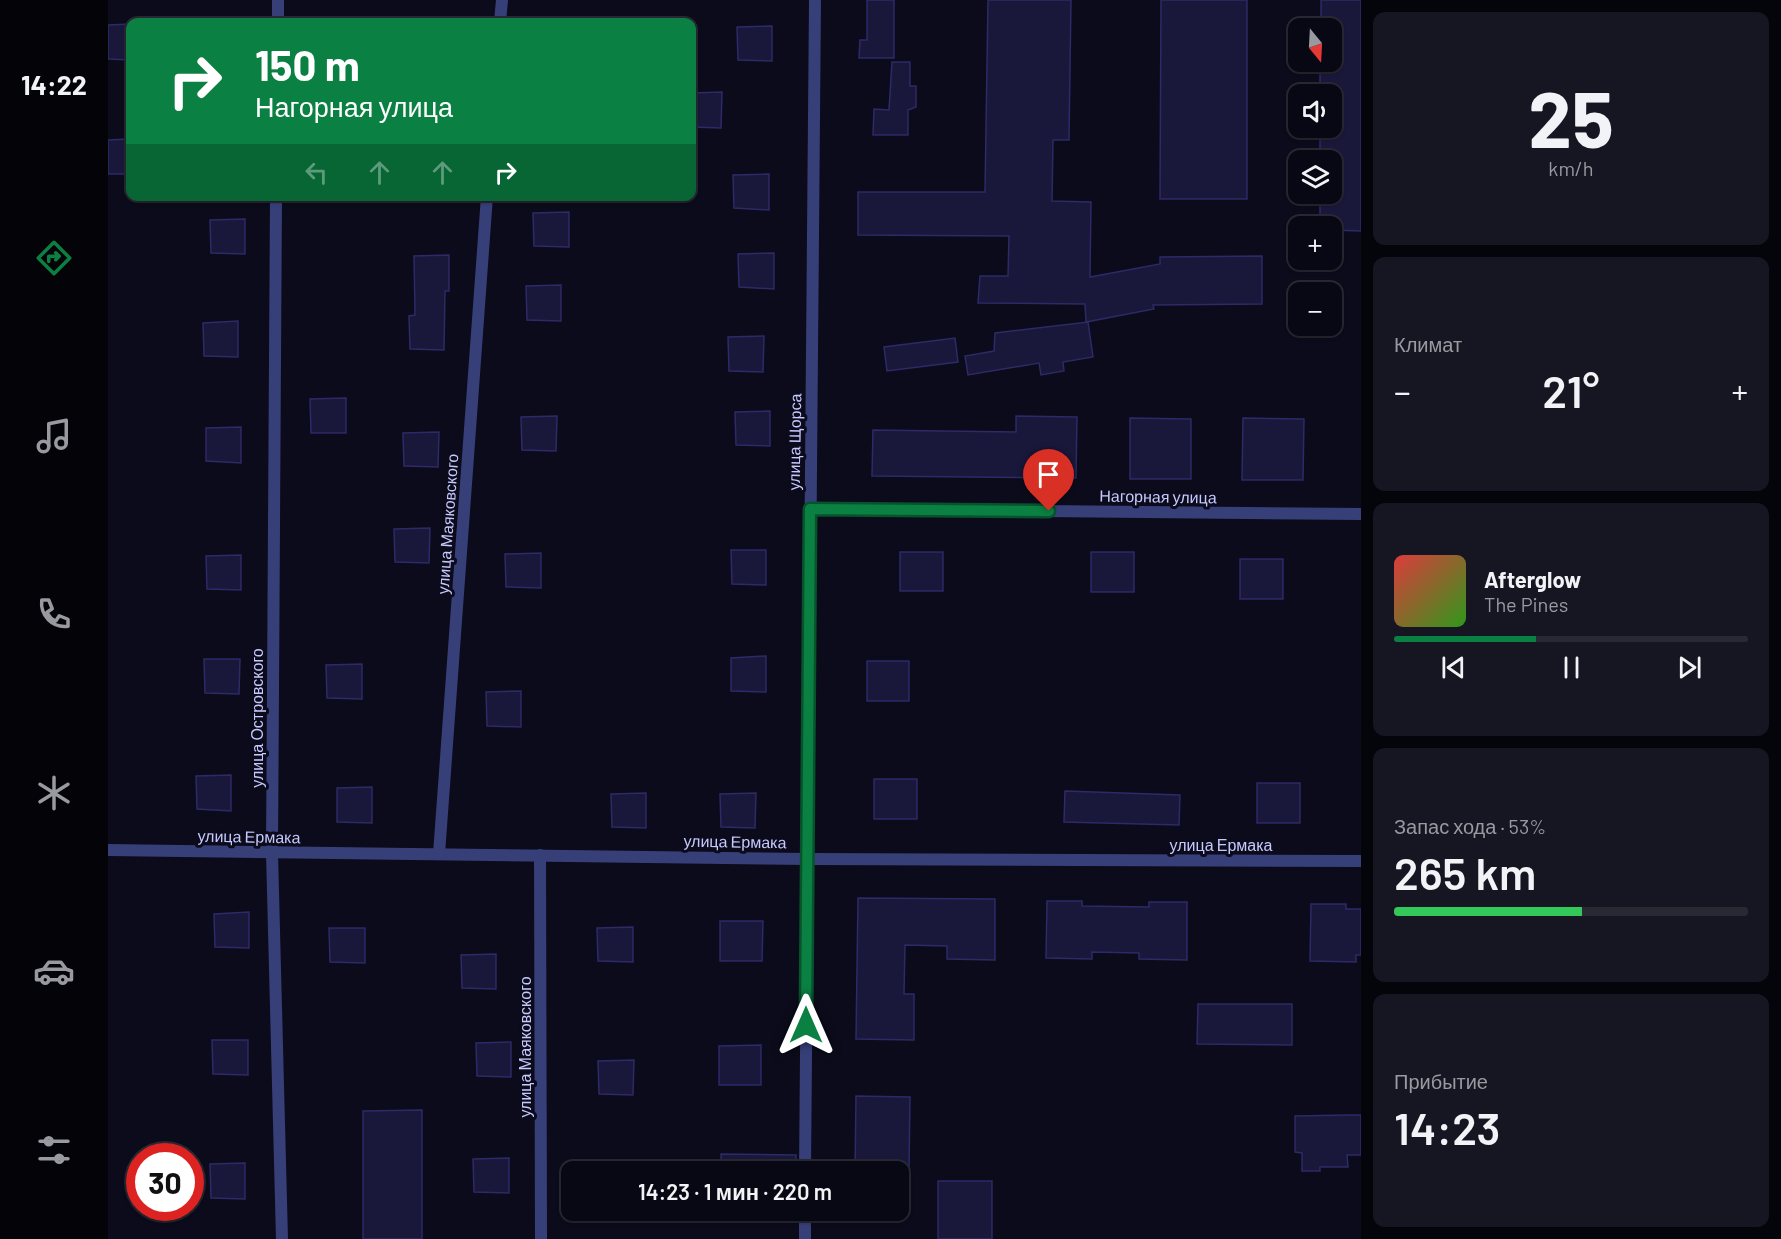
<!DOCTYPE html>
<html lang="ru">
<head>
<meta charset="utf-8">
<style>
  :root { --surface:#080814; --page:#161622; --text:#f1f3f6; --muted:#989aa0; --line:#292934; --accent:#0b8043 }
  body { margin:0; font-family:Barlow,sans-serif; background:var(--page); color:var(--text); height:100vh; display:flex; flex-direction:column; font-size:22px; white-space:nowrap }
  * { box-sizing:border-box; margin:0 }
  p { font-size:20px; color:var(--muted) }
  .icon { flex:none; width:33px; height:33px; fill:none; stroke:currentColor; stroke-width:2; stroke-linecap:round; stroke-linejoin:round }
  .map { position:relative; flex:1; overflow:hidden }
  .sheet { display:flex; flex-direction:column; gap:12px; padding:12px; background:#04040b; width:420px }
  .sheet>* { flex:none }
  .hud { position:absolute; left:18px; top:18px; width:570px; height:183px; border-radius:12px; box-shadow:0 2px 4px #0004,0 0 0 2px var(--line); background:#0b8043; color:#fff; overflow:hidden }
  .needle { width:39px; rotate:162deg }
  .fabs { position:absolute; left:1180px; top:18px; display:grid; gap:12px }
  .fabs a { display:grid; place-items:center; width:54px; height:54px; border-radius:12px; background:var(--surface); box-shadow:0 2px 4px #0004,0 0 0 2px var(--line); font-size:30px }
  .speed { position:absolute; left:18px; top:1143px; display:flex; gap:12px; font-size:30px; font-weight:700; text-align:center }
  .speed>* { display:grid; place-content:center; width:78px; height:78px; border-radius:50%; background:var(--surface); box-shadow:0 2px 4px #0004,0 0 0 2px var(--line); line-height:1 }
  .speed .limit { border:9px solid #d22; background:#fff; color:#111 }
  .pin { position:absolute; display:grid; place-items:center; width:51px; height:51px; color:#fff; margin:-62px -26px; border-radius:50% 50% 50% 0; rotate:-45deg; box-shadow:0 0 6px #0007 }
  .pin .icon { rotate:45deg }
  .me { position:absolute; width:66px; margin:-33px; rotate:0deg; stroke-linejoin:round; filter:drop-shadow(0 0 4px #0008) }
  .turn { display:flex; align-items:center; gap:21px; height:126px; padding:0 30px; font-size:27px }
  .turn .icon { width:78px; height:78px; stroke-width:2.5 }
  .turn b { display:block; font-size:42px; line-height:51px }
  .lanes { display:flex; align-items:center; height:57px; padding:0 30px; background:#0003; justify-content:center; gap:30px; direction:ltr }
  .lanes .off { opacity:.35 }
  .big { font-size:45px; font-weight:600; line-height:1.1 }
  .sheet .widget { flex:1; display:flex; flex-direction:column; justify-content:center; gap:9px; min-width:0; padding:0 21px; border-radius:12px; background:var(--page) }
  .sheet .dial { align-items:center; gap:0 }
  .dial b { font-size:78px; line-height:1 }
  .song { display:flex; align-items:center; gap:18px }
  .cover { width:72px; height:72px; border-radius:9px; background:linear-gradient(135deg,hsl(0 70% 55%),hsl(110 70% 35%)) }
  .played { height:6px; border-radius:3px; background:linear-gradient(90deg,var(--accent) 40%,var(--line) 40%) }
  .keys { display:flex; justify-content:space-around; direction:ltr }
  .heat { display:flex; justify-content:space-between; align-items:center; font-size:33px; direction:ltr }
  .charge { height:9px; border-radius:4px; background:linear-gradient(90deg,#34c759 53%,var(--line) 0) }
  .trip { position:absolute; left:453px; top:1161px; width:348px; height:60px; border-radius:12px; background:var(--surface); box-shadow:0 2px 4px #0004,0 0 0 2px var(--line); font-weight:600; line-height:60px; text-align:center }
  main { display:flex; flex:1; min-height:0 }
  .menu { display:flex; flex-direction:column; width:108px; justify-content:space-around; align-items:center; background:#030308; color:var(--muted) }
  .menu .icon { width:42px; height:42px }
  .menu .selected { color:var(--accent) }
  .menu b { font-size:27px; color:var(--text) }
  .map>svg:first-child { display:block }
  .building { fill:#19183b; stroke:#2d2a67; stroke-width:1.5 }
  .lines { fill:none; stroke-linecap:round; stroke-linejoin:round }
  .street { stroke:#373f79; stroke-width:12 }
  .route-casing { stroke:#07532c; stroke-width:15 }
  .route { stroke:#0b8043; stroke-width:10 }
  .labels { text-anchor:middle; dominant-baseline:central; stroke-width:6; stroke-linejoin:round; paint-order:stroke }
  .street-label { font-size:16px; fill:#c6c9fe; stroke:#0b0b1b }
</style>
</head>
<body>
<main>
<nav class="menu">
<b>14:22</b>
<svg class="icon selected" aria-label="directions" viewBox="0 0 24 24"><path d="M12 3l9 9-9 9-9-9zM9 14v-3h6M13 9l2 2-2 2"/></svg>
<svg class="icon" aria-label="music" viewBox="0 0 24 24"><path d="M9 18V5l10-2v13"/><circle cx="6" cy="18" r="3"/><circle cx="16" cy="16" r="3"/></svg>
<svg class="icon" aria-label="phone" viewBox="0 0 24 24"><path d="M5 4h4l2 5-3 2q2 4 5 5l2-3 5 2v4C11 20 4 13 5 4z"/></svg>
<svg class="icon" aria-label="climate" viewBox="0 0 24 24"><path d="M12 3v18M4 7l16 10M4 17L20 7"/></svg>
<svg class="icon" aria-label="car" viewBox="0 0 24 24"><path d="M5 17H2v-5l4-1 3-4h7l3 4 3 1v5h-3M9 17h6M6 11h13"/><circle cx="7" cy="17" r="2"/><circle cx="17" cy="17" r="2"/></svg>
<svg class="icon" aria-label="filters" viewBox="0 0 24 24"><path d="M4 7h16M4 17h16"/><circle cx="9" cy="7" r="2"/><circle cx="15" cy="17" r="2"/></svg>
</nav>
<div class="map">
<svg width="1253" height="1239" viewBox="0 0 1253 1239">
  <rect width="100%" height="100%" fill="#0b0b1b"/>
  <g class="building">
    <polygon points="759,0 786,0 786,58 751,58 752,40 759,40"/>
    <polygon points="880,0 963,0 961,140 945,140 944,201 983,202 982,277 1052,264 1052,257 1154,256 1154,304 1045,305 1046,309 978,322 977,304 870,303 872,276 900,276 901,236 750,235 750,192 877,192"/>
    <polygon points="1053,0 1139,0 1139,199 1052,199"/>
    <polygon points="1213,0 1253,0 1253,231 1224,230 1224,226 1212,226 1212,194 1224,194 1224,160 1212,160 1212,128 1224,128 1224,94 1212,94 1212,62 1224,62 1224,28 1213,28"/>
    <polygon points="22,24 22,60 0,59 0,25"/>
    <polygon points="664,26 664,61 630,60 629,27"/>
    <polygon points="784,62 802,62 802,86 808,86 808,107 800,110 800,135 765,135 766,109 781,110"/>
    <polygon points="614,92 613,128 584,127 584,93"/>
    <polygon points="20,139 20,174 0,174 0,140"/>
    <polygon points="661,174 661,210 626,208 625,175"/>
    <polygon points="461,212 461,247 426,246 425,213"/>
    <polygon points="137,219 137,254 103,253 102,220"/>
    <polygon points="666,253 666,289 631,287 630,254"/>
    <polygon points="341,255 341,291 337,291 336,350 302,349 301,316 307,315 306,256"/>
    <polygon points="453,285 453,321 419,320 418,286"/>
    <polygon points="130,321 130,357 96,356 95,323"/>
    <polygon points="980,322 985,357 955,362 956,371 933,375 931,363 860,375 857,356 886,351 887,333"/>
    <polygon points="656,336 655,372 621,371 620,337"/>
    <polygon points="847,338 850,362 779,371 776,347"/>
    <polygon points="238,398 238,433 203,433 202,399"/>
    <polygon points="662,411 662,446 628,445 627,412"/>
    <polygon points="449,416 448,451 414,450 413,417"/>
    <polygon points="908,416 969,417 968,478 764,476 765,430 908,432"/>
    <polygon points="1022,418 1083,419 1083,479 1022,479"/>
    <polygon points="1135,418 1196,419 1195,480 1134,480"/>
    <polygon points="133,427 133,463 98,461 98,428"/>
    <polygon points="331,432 330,467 296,466 295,433"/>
    <polygon points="322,528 321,563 287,562 286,529"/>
    <polygon points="623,550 658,550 658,585 624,584"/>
    <rect x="792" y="552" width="43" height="39"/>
    <rect x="983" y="552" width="43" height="40"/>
    <polygon points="433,553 433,588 398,587 397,554"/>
    <polygon points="133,555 133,590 99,589 98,556"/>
    <rect x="1132" y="559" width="43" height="40"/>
    <polygon points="658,656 658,692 623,691 623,658"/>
    <polygon points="96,659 132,659 131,694 97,693"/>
    <rect x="759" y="661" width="42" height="40"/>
    <polygon points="254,664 254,699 219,698 218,665"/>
    <polygon points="413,691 413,727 379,726 378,692"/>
    <polygon points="123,775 123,811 89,809 88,776"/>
    <rect x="766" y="779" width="43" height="40"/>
    <rect x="1149" y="783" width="43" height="40"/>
    <polygon points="264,787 264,823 229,822 229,788"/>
    <polygon points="957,791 1072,795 1071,825 956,822"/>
    <polygon points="538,793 538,828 504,827 503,794"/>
    <polygon points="648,793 647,828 613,827 612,794"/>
    <polygon points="750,898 887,899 887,960 839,959 839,946 797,945 796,994 806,994 806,1040 748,1039"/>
    <polygon points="939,901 974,901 974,906 1041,907 1041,902 1079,902 1079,960 1031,959 1031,953 984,952 984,959 938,958"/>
    <polygon points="1203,904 1238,904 1238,909 1253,909 1253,955 1248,955 1248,962 1202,961"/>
    <polygon points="141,912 141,948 107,947 106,914"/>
    <polygon points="612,921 655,921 654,961 612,961"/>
    <polygon points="525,927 525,962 490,961 489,928"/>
    <polygon points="221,928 257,928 257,963 222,962"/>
    <polygon points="388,954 388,989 354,988 353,955"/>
    <polygon points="1090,1004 1184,1004 1184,1045 1089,1044"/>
    <polygon points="104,1040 140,1040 140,1075 105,1074"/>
    <polygon points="403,1042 403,1077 369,1076 368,1043"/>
    <polygon points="653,1045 653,1085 611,1085 611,1046"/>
    <polygon points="526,1060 525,1095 491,1094 490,1061"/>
    <polygon points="748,1096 802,1097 801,1172 747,1172"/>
    <polygon points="314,1110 314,1239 255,1239 255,1111"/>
    <polygon points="1239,1115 1253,1115 1253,1155 1239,1155 1240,1167 1212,1167 1212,1171 1194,1171 1194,1153 1187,1152 1187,1116"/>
    <polygon points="613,1154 688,1155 688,1172 613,1172"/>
    <polygon points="401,1158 401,1193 366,1192 365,1159"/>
    <polygon points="137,1163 137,1199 103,1198 102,1164"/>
    <rect x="830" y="1181" width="54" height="58"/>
  </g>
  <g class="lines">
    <g class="street">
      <polyline points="170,22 170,0"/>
      <polyline points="392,22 394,0"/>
      <polyline points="168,196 164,853 174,1239"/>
      <polyline points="702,509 1253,514"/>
      <polyline points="0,850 700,859 1253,861"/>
      <polyline points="331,854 379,196"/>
      <polyline points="432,855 433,1239"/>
      <polyline points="697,1172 707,0"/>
      <polyline points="697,1239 697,1210"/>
    </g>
  </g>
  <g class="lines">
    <defs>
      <polyline id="route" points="698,1025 702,509 941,511"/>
    </defs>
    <use href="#route" class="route-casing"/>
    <use href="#route" class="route"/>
  </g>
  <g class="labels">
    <g class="street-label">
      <text transform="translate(686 442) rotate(-89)">улица Щорса</text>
      <text transform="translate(1050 496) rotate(1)">Нагорная улица</text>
      <text transform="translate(339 524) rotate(-86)">улица Маяковского</text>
      <text transform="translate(148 718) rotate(-90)">улица Островского</text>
      <text transform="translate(141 836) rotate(1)">улица Ермака</text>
      <text transform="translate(627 841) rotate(1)">улица Ермака</text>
      <text x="1113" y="844">улица Ермака</text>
      <text transform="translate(416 1047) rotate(-90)">улица Маяковского</text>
    </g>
  </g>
</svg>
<div class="fabs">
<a><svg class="needle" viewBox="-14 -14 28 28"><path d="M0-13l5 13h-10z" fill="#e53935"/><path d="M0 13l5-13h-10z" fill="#989aa0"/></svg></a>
<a><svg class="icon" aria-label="sound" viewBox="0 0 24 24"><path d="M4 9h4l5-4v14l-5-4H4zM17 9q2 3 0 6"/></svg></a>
<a><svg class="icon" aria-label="layers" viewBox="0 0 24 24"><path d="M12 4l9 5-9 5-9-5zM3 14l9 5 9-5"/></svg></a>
<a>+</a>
<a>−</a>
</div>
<div class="speed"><div class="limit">30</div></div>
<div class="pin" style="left:941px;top:511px;background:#d93025"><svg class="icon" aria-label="arrive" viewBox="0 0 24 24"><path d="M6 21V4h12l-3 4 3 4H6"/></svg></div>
<svg class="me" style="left:698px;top:1025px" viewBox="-20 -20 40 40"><path d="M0-17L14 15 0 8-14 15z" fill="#0b8043" stroke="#fff" stroke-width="4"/></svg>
<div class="trip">14:23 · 1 мин · 220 m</div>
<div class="hud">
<div class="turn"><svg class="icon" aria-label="right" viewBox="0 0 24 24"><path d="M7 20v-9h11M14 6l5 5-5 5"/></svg><div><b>150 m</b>Нагорная улица</div></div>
<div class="lanes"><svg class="icon off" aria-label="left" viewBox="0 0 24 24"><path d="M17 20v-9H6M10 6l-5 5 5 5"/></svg><svg class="icon off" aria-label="ahead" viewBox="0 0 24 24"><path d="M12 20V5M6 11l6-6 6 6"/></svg><svg class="icon off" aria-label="ahead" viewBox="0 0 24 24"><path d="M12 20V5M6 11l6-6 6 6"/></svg><svg class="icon" aria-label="right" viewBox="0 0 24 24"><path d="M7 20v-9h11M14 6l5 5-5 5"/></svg></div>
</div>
</div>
<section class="sheet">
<div class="widget dial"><b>25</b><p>km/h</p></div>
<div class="widget"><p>Климат</p>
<div class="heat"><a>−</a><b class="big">21°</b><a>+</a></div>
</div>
<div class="widget">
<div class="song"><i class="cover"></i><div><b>Afterglow</b><p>The Pines</p></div></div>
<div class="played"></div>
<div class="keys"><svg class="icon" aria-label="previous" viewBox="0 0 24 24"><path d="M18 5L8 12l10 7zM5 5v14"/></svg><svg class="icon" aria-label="pause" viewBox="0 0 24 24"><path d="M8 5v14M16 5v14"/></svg><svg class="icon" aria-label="next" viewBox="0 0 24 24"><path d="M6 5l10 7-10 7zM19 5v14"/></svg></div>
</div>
<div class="widget"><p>Запас хода · 53%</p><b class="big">265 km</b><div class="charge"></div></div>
<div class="widget"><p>Прибытие</p><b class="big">14:23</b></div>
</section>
</main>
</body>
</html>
